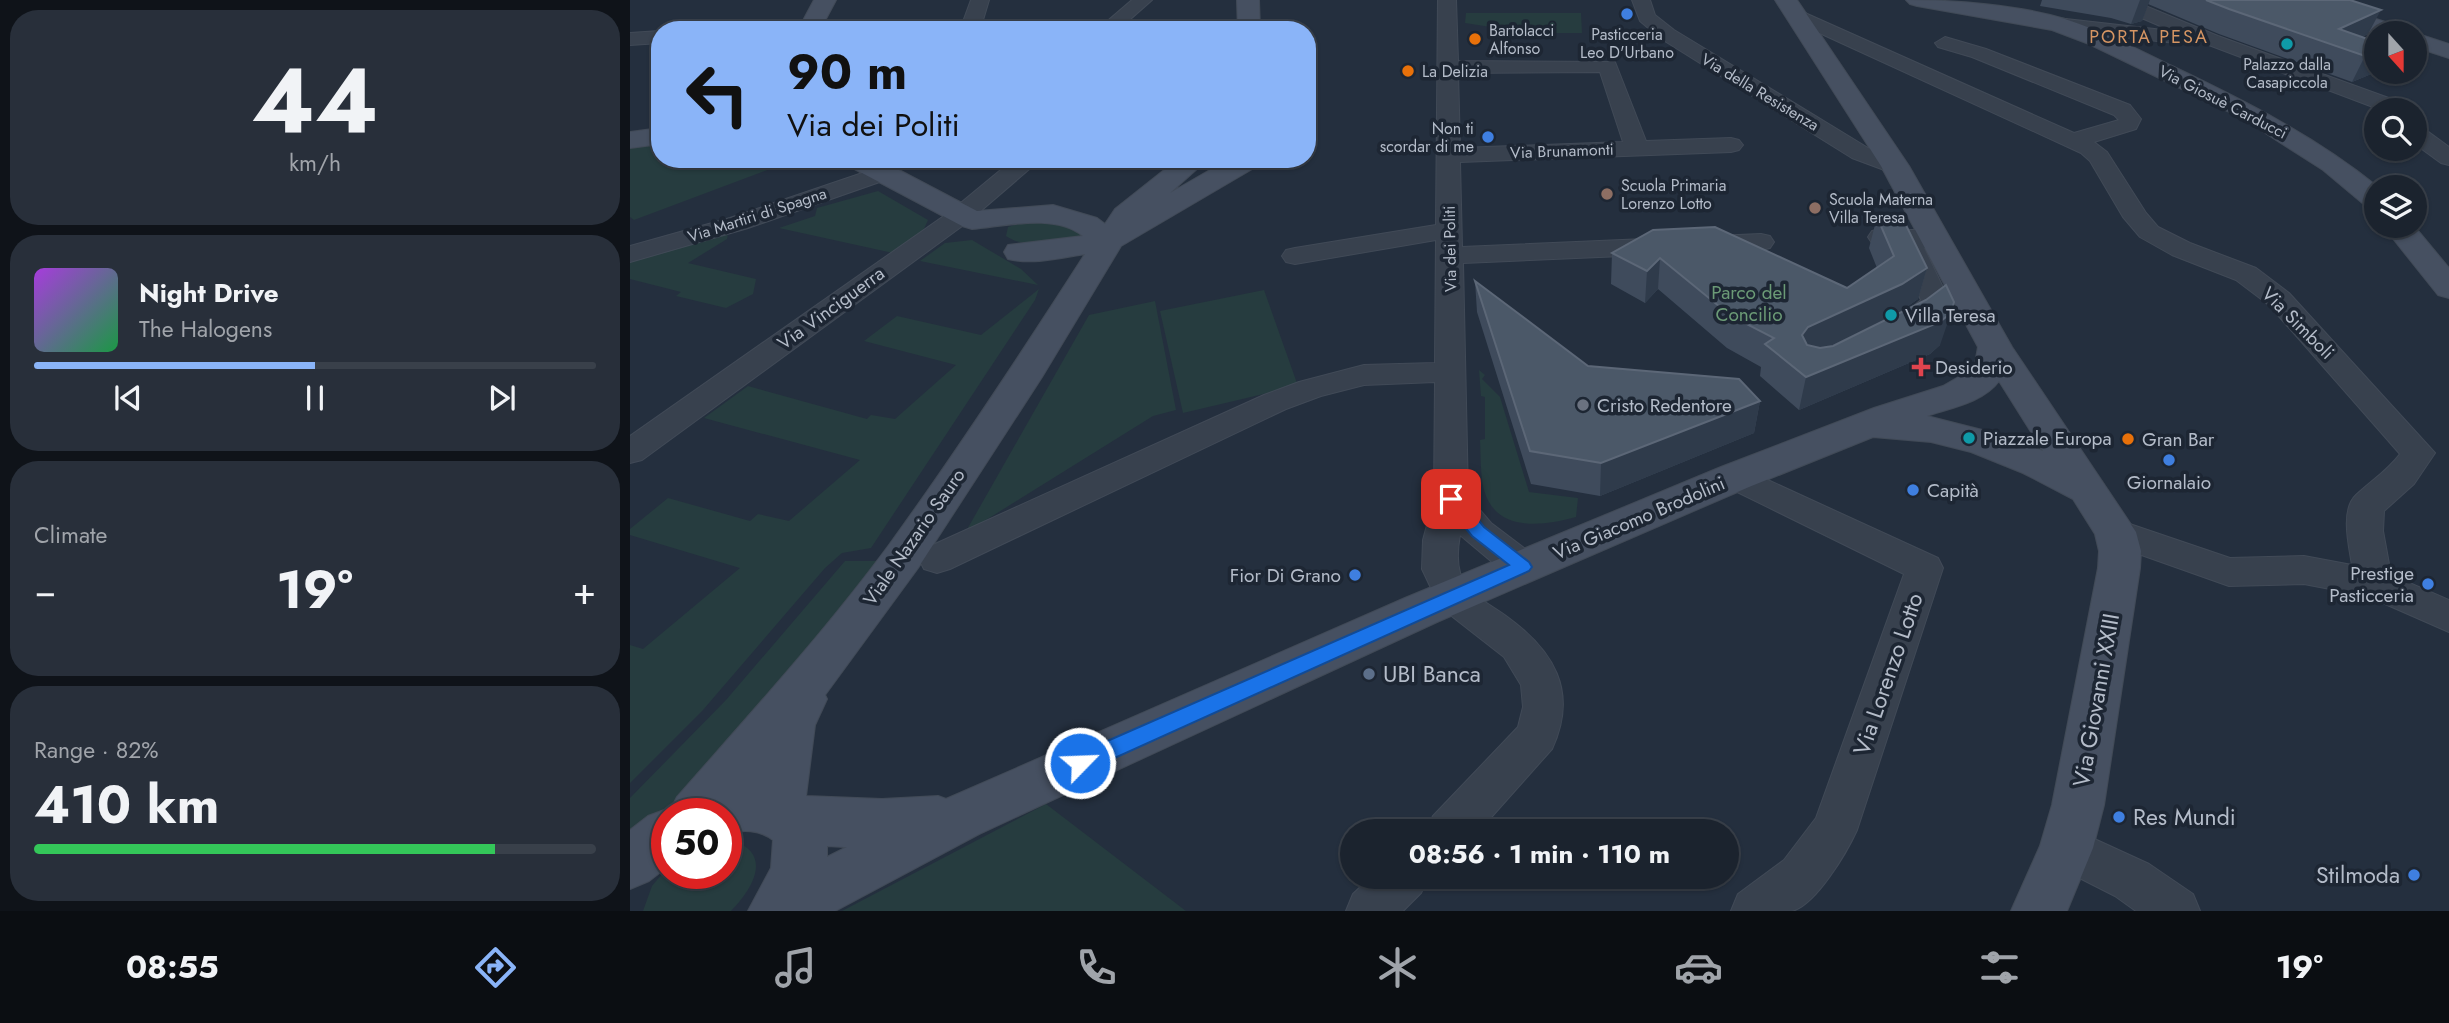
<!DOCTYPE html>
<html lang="en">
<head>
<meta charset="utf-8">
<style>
  :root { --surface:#1b232e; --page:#282f3a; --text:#f1f3f6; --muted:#a0a4aa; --line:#39404a; --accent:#8ab4f8 }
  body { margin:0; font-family:Jost,sans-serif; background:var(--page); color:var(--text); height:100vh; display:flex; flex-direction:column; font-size:26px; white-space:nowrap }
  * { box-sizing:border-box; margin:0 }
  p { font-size:23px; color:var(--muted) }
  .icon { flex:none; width:38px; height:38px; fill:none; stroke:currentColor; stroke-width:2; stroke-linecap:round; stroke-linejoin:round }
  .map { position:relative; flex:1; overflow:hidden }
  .side { display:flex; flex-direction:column; gap:10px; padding:10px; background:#0f1319; width:630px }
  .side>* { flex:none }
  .top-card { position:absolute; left:21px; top:21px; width:665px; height:147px; border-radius:28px; box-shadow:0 2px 5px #0004,0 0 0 2px var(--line); background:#8ab4f8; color:#111; overflow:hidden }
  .needle { width:46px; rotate:159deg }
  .buttons { position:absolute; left:1734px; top:21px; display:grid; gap:14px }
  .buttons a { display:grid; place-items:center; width:63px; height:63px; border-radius:50%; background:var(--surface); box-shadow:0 2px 5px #0004,0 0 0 2px var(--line); font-size:35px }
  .speed { position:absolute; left:21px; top:798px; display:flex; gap:14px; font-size:35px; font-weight:700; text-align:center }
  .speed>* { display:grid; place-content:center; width:91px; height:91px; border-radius:50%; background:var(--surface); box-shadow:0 2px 5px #0004,0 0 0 2px var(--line); line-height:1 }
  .speed .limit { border:10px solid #d22; background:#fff; color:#111 }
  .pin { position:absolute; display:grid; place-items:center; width:60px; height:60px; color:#fff; margin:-30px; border-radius:14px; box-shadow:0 4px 10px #0006 }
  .me { position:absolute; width:77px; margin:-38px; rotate:66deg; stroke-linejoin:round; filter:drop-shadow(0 0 5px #0008) }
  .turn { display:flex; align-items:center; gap:24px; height:147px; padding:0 21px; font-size:32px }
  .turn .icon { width:91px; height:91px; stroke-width:2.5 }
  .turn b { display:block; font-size:49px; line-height:60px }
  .big { font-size:52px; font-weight:700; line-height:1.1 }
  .side .widget { flex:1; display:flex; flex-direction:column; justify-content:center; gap:10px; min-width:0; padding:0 24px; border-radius:28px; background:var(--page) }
  .side .dial { align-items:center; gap:0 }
  .dial b { font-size:91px; line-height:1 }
  .song { display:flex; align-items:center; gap:21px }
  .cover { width:84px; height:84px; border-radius:10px; background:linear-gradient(135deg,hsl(280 70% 55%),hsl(140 70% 35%)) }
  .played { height:7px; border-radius:4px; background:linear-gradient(90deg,var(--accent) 50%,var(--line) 50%) }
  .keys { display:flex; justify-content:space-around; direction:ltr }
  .heat { display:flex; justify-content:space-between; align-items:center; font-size:38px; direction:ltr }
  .charge { height:10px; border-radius:5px; background:linear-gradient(90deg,#34c759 82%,var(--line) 0) }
  .trip { position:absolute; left:710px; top:819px; width:399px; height:70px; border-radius:35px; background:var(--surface); box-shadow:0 2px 5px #0004,0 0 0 2px var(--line); font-weight:700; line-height:70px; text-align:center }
  .tabs { display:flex; height:112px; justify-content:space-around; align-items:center; background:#0b0e12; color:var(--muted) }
  .tabs .icon { width:49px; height:49px }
  .tabs .on { color:var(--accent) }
  .tabs b { font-size:32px; color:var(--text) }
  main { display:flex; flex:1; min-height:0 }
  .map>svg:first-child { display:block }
  .green { fill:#263c3f }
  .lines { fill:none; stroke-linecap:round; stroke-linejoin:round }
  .street-casing { stroke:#414a57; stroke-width:2 }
  .secondary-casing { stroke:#414a57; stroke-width:2 }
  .street { fill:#38414e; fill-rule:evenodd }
  .secondary { fill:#465061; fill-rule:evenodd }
  .wall { fill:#3f4b5c }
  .shaded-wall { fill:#2f3b4b }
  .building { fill:#4b5868; stroke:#5c6777; stroke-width:2 }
  .route { fill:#1a73e8; stroke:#114b97; stroke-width:2 }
  .shop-dot { fill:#3f7fe0; stroke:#1d2633; stroke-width:2.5 }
  .food-dot { fill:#e8710a; stroke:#1d2633; stroke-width:2.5 }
  .culture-dot { fill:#0f9aa8; stroke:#1d2633; stroke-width:2.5 }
  .education-dot { fill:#8d6e63; stroke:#1d2633; stroke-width:2.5 }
  .health-dot { fill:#e0444e; stroke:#1d2633; stroke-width:2.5 }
  .worship-dot { fill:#6b7280; stroke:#1d2633; stroke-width:2.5 }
  .service-dot { fill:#5c6f8a; stroke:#1d2633; stroke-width:2.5 }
  .labels { text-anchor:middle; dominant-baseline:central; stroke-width:7; stroke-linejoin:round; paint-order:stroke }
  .far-poi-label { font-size:16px; fill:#b4bcc9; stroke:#1d2633; text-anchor:start }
  .far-street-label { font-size:16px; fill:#b4bcc9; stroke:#1d2633 }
  .far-neighbourhood-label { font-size:18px; letter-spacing:2px; fill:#d59563; stroke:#1d2633 }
  .park-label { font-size:19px; fill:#6b9a76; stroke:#1d2633 }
  .street-label { font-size:19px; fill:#b4bcc9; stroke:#1d2633 }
  .poi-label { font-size:19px; fill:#b4bcc9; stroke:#1d2633; text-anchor:start }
  .near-poi-label { font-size:23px; fill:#b4bcc9; stroke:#1d2633; text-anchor:start }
  .near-street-label { font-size:23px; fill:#b4bcc9; stroke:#1d2633 }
</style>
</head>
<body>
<main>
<section class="side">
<div class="widget dial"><b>44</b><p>km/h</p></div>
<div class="widget">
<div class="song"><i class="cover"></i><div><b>Night Drive</b><p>The Halogens</p></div></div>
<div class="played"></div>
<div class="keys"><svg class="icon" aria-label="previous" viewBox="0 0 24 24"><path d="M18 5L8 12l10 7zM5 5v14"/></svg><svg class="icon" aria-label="pause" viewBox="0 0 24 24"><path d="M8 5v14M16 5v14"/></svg><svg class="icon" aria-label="next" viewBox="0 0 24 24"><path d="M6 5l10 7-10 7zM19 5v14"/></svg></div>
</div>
<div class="widget"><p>Climate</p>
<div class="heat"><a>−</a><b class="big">19°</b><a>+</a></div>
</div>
<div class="widget"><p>Range · 82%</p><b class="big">410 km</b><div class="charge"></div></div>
</section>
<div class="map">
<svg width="1819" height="911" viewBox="0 0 1819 911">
  <rect width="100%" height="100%" fill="#242f3e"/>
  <g class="green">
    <polygon points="836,13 951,13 952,33 899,33 835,23"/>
    <polygon points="30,142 30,159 167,159 4,220 0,217 0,146"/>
    <polygon points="248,191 298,220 293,231 263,253 149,228 185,216 187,208"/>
    <path d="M397 221 440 224 454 235V238C428 242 398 251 376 236L378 227Z"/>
    <polygon points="98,234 97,239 58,263 126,279 123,294 96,308 46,296 51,292 0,279 0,262"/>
    <polygon points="342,240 391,269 408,285 290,261 315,243"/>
    <polygon points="409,289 405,300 241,548 212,553 195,568 73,710 0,783 0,645 13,649 110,568 0,535 0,529 38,498 120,521 128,514 159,521 230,460 74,418 118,386 237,419 241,415 265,419 326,365 234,341 267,316 351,335"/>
    <polygon points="634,290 668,386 553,413 530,311"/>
    <polygon points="525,301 546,410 523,416 335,533 459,315"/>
    <path d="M849 370 855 375 852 379 870 397 899 492 948 498 946 517C913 526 866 533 854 490 850 474 851 456 850 440L855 439V397L851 396Z"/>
    <polygon points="215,561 247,561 67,790 54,801 0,835 0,798 96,700"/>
    <polygon points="416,804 556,911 212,911"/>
    <path d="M104 841C144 855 121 891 101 911H13L22 886 37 868V873H96V842Z"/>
  </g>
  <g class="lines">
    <defs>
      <g id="street">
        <polygon points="341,0 359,0 350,30 330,30"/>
        <polygon points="502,0 522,0 488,30 467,30"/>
        <path d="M808 0H826L828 61 985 62 1016 141 1101 138 1109 140 1113 145 1109 150 1101 152 830 162 832 247 1131 234 1140 236 1144 242 1140 248 1131 250 833 263 838 496 861 523 906 557 911 567 906 577 893 581 880 577 830 535C827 551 826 573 837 587 846 598 864 607 876 616 923 650 949 691 922 749L849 831H796L803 816 888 727 893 707 891 685 874 657 810 607 792 569 793 540 804 499 805 382 734 385 691 396 656 409 320 569 307 573 294 569 289 559 294 549 634 395 669 382 734 365 805 363 806 240 665 264 656 262 652 256 656 250 665 248 806 225ZM970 72 993 142 830 148 828 73Z"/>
        <polygon points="1002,0 1020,0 1025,15 1044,30 1238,148 1273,161 1277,166 1273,171 1257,171 1222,158 1030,38 1010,21"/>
        <polygon points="1476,0 1501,0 1588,36 1778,105 1781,110 1751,110 1555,36 1553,41 1546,43 1427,30 1417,24 1427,18 1542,31 1479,4"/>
        <path d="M1166 9 1444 133 1489 120 1484 115 1342 57 1308 47 1305 43 1315 37 1356 49 1500 105 1511 119 1506 129 1464 142 1477 152 1516 213 1528 227 1560 243 1626 268 1659 293 1805 453 1784 484 1754 511 1753 531 1761 575 1819 600V632L1737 596 1674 584 1599 586 1472 541 1467 532 1472 523 1485 519 1600 558 1674 556 1722 565C1719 546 1710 510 1726 495 1741 481 1757 471 1770 454L1639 305 1606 280 1542 255 1510 237 1493 217 1460 161 1451 153 1159 19 1157 15 1159 11Z"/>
        <polygon points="180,20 187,22 190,26 187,30 121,30 130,24"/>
        <polygon points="30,31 30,43 0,45 0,33"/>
        <polygon points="1785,126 1793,128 1819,147 1819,165 1811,163 1785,144"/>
        <polygon points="384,159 411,159 339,221 12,460 0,463 0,436 321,211"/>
        <polygon points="253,166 261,168 265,173 261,178 118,228 0,262 0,246 100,218"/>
        <path d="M1251 229 1313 231 1317 237 1313 243 1294 248 1320 302C1309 318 1286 335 1266 330L1262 324 1291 300 1266 245 1242 243 1238 237 1242 231Z"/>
        <path d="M1105 465 1308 558 1313 568 1227 830C1217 852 1186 905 1162 911 1144 911 1119 911 1101 911L1108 894 1154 860 1186 818 1274 574 1093 485 1088 477 1093 469Z"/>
        <polygon points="1436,826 1519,864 1563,894 1570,911 1506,911 1485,896 1420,863 1413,848 1420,833"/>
        <polygon points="741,877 798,877 791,893 773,911 716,911 723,894"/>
      </g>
      <g id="secondary">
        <polygon points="184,0 206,0 190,30 168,30"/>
        <polygon points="607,0 629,0 630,30 608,30"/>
        <path d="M1145 0H1167L1279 166 1382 347 1506 532 1511 551 1510 568 1474 805 1463 848 1437 911H1381L1410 846 1422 805 1468 568 1469 551 1465 534 1443 499 1393 473 1341 452 1301 442 1243 437 1119 487 807 622 349 834 205 911H118L141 868 143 840C129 829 113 830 96 833V814H37V867L19 881 0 889V830L18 816 37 809 40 811 47 797C119 715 194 633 259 545 328 450 392 352 455 254 430 258 403 265 378 259L374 252 378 245 453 236C425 213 376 226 342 229L332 226 217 165 214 159H248L347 211 423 205 467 218 475 224 485 209 548 159H578L540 193 599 159H632L629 165 491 246 412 377 288 568 195 695 197 699 185 725 176 796 252 799 308 796 316 799 775 598 1091 467 1244 408 1313 386 1339 371 1345 364 1348 347 1251 166ZM1369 381 1413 451 1368 434 1297 416C1321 408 1354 402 1369 381ZM197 846 214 847H217L197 857Z"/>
        <path d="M1276 0C1324 0 1389 5 1435 19 1472 31 1507 49 1542 66 1615 101 1685 136 1748 187L1746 208 1736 206 1693 170 1612 118 1459 44 1422 30 1287 6 1280 4Z"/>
        <polygon points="1655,0 1687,0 1774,28 1777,33 1746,34 1659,4"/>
        <polygon points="1785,33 1819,44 1819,58 1785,47"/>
        <polygon points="30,128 30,144 0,148 0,132"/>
        <polygon points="1753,226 1784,226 1819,268 1819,298 1808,295"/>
      </g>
    </defs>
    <use href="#street" class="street-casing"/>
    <use href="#secondary" class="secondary-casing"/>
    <use href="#street" class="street"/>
    <use href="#secondary" class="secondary"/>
  </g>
  <g class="wall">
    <polygon points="1412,0 1720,0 1738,34 1732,37 1746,72 1722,82 1589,34 1518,4 1512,21 1501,24 1481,18 1410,6"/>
    <polygon points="1247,217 1297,268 1288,299 1264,316 1198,347 1310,345 1300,354 1169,410 1130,376 1131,367 1097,348 1028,289 1015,303 981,284 982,253 1023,230 1217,288 1247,268 1239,248"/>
    <polygon points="845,281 958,366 1130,401 1124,433 970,496 901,484 847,312"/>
  </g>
  <g class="shaded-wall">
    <polygon points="1510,0 1520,0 1512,21 1501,24"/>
    <polygon points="1751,10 1738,34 1710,47 1709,29"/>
    <polygon points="1746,52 1746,72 1722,82 1735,56"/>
    <polygon points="1030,258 1028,289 1015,303 1017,271"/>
    <polygon points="1297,268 1288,299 1264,316 1171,360 1172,335 1178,327"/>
    <polygon points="1321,313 1310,345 1300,354 1169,410 1176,377"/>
    <polygon points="1130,401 1124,433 970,496 971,463"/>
  </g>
  <g class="building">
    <polygon points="1576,0 1720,0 1751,10 1709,29 1746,42 1746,52 1735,56 1599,9"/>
    <polygon points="1247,217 1272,217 1297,268 1272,284 1178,327 1172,335 1177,345 1190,348 1203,346 1296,300 1316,285 1324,302 1321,313 1310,322 1176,377 1135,344 1144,338 1101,316 1030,258 1017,271 982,253 1023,230 1085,227 1217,288 1264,256"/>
    <polygon points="845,281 958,366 1109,379 1130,401 971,463 900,451"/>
  </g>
  <polygon class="route" points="821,493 827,494 854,527 899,562 902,567 899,571 458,770 450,772 443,770 440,763 443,756 879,565 842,536 815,503 813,499 815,494"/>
  <g class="shop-dot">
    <circle cx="997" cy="14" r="7"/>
    <circle cx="858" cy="137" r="7"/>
    <circle cx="1539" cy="460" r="7"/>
    <circle cx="1283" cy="490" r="7"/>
    <circle cx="725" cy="575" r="7"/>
    <circle cx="1798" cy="584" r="7"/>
    <circle cx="1489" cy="817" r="7"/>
    <circle cx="1784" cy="875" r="7"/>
  </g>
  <g class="food-dot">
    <circle cx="845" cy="39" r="7"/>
    <circle cx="778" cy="71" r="7"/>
    <circle cx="1498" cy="439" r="7"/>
  </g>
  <g class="culture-dot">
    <circle cx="1657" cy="44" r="7"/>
    <circle cx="1261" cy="315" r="7"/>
    <circle cx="1339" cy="438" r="7"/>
  </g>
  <g class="education-dot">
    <circle cx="977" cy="194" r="7"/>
    <circle cx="1185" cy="208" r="7"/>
  </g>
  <path class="health-dot" d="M1287.5 356.5h7v7h7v7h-7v7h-7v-7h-7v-7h7z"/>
  <circle class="worship-dot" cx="953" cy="405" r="7"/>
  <circle class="service-dot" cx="739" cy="674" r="7"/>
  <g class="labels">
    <g class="far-poi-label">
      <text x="859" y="30">Bartolacci<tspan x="859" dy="18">Alfonso</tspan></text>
      <text x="997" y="34" text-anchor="middle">Pasticceria<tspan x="997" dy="18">Leo D'Urbano</tspan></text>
      <text x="1657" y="64" text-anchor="middle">Palazzo dalla<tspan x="1657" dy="18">Casapiccola</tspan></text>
      <text x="792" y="71">La Delizia</text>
      <text x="844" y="128" text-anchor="end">Non ti<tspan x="844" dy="18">scordar di me</tspan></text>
      <text x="991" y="185">Scuola Primaria<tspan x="991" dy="18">Lorenzo Lotto</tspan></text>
      <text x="1199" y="199">Scuola Materna<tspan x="1199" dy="18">Villa Teresa</tspan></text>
    </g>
    <g class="far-street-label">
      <text transform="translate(1130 92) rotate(31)">Via della Resistenza</text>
      <text transform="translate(1593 102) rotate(27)">Via Giosuè Carducci</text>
      <text transform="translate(932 151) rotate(-2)">Via Brunamonti</text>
      <text transform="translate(127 215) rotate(-18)">Via Martiri di Spagna</text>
      <text transform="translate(820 249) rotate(-91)">Via dei Politi</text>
    </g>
    <g class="far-neighbourhood-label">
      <text x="1519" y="37">PORTA PESA</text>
    </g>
    <g class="park-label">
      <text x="1119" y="292">Parco del<tspan x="1119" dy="22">Concilio</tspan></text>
    </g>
    <g class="street-label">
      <text transform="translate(201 308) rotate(-36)">Via Vinciguerra</text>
      <text transform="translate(1668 323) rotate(45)">Via Simboli</text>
      <text transform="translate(1009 518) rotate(-23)">Via Giacomo Brodolini</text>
      <text transform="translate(284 537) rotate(-55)">Viale Nazario Sauro</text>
    </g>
    <g class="poi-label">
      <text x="1275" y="315">Villa Teresa</text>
      <text x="1305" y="367">Desiderio</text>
      <text x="967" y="405">Cristo Redentore</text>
      <text x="1353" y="438">Piazzale Europa</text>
      <text x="1512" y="439">Gran Bar</text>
      <text x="1539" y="482" text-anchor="middle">Giornalaio</text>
      <text x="1297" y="490">Capità</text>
      <text x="1784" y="573" text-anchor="end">Prestige<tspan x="1784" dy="22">Pasticceria</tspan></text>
      <text x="711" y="575" text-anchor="end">Fior Di Grano</text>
    </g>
    <g class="near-poi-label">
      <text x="753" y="674">UBI Banca</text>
      <text x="1503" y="817">Res Mundi</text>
      <text x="1770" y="875" text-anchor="end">Stilmoda</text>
    </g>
    <g class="near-street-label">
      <text transform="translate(1258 674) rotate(-71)">Via Lorenzo Lotto</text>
      <text transform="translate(1466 700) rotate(-80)">Via Giovanni XXIII</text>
    </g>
  </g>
</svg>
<div class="buttons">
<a><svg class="needle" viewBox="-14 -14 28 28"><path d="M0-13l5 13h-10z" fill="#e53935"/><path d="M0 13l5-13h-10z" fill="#a0a4aa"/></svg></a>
<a><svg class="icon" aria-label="search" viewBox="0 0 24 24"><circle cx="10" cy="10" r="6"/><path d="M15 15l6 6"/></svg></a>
<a><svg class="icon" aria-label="layers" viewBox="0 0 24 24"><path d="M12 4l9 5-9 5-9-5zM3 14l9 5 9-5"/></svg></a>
</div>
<div class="speed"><div class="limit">50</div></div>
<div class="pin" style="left:821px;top:499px;background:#d93025"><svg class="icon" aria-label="arrive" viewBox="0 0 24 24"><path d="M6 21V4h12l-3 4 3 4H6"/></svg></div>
<svg class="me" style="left:450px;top:763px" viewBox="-20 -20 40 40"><circle r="17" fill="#1a73e8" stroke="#fff" stroke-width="3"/><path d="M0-11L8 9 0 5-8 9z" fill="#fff"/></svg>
<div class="trip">08:56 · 1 min · 110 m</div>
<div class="top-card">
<div class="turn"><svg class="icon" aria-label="left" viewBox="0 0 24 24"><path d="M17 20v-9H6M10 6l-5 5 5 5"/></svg><div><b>90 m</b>Via dei Politi</div></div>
</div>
</div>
</main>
<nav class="tabs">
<b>08:55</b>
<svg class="icon on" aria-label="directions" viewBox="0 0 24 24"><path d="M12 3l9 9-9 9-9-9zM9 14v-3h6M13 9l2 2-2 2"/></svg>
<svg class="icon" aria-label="music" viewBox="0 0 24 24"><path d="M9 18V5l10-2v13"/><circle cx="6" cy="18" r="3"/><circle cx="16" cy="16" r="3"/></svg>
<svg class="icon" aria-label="phone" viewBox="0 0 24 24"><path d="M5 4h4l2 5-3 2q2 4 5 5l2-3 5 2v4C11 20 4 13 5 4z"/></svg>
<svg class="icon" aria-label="climate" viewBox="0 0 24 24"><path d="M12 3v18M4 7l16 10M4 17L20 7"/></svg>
<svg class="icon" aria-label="car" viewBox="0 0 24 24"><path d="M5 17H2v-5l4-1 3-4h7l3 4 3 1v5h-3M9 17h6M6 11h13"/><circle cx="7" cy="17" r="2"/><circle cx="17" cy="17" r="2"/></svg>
<svg class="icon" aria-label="filters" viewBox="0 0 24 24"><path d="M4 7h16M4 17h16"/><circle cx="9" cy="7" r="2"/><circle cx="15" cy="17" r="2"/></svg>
<b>19°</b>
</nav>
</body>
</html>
